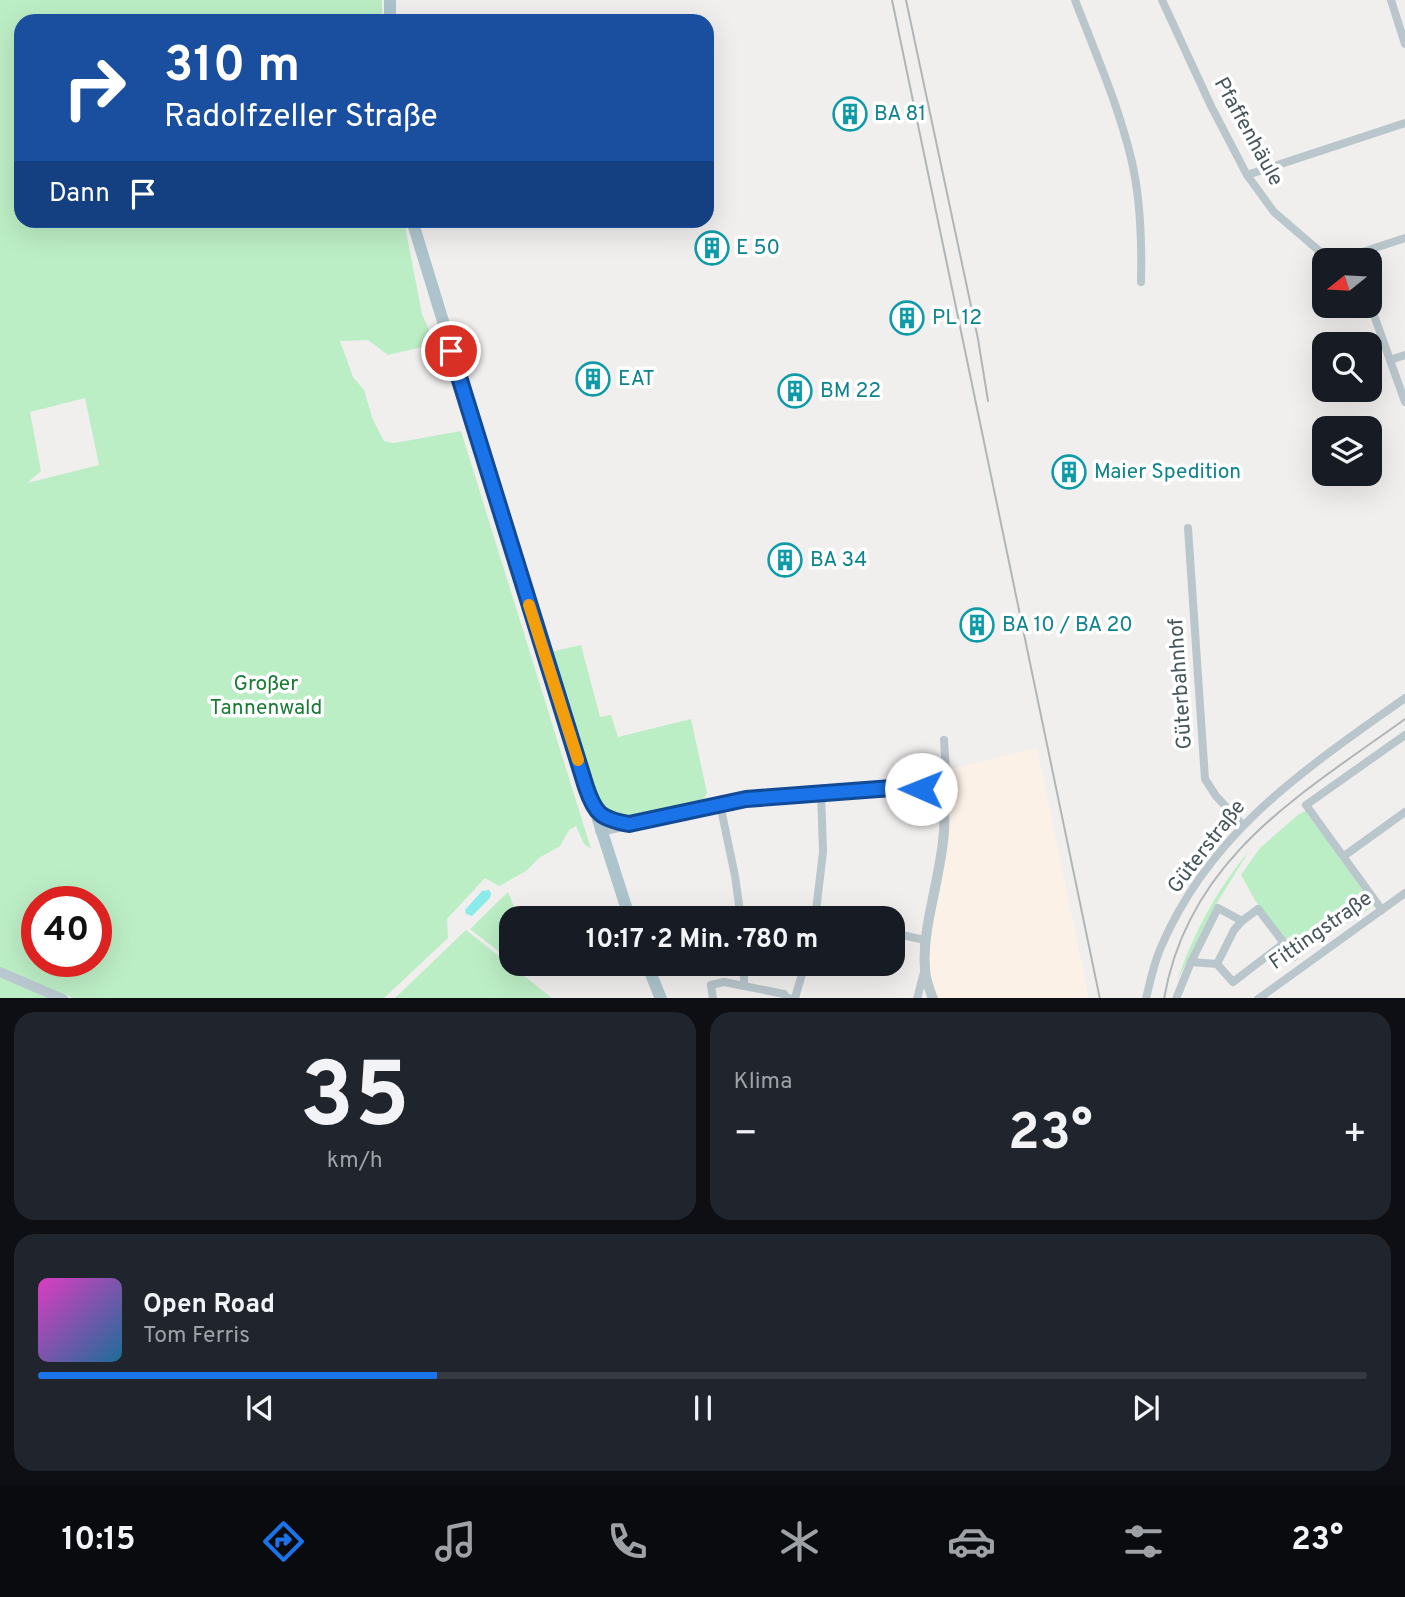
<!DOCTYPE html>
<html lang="de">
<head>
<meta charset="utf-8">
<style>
  :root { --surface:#171b24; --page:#20242c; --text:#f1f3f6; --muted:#9ea1a6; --line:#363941; --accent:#1a73e8 }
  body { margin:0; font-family:Overpass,sans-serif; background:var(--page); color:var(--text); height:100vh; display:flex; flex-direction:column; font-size:26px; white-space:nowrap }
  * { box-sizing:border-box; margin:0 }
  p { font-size:23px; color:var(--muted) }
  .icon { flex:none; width:38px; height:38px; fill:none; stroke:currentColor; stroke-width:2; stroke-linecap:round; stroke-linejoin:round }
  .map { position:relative; height:998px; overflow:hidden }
  .panel { display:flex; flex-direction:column; gap:14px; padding:14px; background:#0d0f14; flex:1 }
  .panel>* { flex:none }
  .hud { position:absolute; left:14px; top:14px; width:700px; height:214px; border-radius:21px; box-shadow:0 7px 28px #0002; background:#1a4fa0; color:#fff; overflow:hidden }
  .needle { width:46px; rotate:252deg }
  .controls { position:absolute; left:1312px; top:248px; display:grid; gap:14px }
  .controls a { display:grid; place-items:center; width:70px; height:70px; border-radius:14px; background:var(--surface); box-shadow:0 7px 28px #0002; font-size:35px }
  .speed { position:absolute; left:21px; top:886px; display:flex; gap:14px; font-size:35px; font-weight:700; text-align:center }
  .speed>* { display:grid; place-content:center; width:91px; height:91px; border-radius:50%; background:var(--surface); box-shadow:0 7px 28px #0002; line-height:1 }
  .speed .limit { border:10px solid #d22; background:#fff; color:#111 }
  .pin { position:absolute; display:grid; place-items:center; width:60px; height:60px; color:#fff; margin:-30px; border:4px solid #fff; border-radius:50%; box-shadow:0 2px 7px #0007 }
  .me { position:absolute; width:77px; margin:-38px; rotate:271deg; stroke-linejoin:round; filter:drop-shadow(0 0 5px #0008) }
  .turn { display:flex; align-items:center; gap:24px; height:147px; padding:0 35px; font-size:32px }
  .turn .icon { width:91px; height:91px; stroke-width:2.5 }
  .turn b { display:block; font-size:49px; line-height:60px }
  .then { display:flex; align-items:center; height:66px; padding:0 35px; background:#0003; gap:14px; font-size:26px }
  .big { font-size:52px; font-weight:700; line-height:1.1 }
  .panel .card { flex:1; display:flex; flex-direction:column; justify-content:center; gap:10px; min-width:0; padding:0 24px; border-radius:21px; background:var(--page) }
  .panel .dial { align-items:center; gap:0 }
  .dial b { font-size:91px; line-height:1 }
  .song { display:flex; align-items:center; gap:21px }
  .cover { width:84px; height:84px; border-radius:10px; background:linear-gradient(135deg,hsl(310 70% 55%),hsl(200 70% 35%)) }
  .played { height:7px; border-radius:4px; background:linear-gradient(90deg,var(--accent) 30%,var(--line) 30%) }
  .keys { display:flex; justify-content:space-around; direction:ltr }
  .heat { display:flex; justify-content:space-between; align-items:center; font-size:38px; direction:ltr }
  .panel .tiles { flex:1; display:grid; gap:14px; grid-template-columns:1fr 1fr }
  .card:last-child { grid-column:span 2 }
  .trip { position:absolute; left:499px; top:906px; width:406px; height:70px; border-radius:21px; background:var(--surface); box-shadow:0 7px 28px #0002; font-weight:700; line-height:70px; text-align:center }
  .dock { display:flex; height:112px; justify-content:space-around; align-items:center; background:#090b0e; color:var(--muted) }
  .dock .icon { width:49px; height:49px }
  .dock .current { color:var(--accent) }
  .dock b { font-size:32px; color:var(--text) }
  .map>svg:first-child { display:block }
  .commercial { fill:#fbf1e7 }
  .green { fill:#bceec5; fill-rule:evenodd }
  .water { fill:#8aebea }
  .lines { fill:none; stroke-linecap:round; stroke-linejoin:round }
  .minor { stroke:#b9c6cb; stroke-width:8 }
  .tertiary { stroke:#b9c6cb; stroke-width:10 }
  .secondary { stroke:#bac9d0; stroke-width:10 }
  .primary { stroke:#aec4cd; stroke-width:12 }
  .rail { stroke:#b0b5b8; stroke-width:2 }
  .route-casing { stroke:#114b97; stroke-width:18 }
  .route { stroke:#1a73e8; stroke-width:12 }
  .slow { stroke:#f59e0b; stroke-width:12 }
  .labels { text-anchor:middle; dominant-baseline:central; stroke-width:7; stroke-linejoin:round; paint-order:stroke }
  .culture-label { font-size:21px; fill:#0d838f; stroke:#fff; text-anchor:start }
  .street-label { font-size:21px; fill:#46565b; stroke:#fff }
  .park-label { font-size:21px; fill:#187c34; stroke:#fff }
</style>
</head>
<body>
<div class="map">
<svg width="1405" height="999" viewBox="0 0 1405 999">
  <rect width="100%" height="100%" fill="#f1eeee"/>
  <polygon class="commercial" points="1037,748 1089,998 933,999 925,969 944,835 946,770"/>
  <g class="green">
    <path d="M0 0H382V21H21V220L404 221 422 314 435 344 388 355 368 340 340 341 353 377 364 390 373 420 384 441 394 443 461 431 591 849 584 844 576 826 569 830 560 846 539 858 526 871 499 886 485 878 447 919 448 938 384 998H73L0 968ZM85 398 99 465 27 483 41 471 30 412ZM37 901H96V961H37Z"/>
    <path d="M581 645 600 717 611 715 618 737 691 719 707 793 702 802C682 805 626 821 610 813 601 809 597 799 593 791L550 652Z"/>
    <polygon points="1306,811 1374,906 1297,954 1256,902 1241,875 1260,848 1299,814"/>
    <path d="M1249 851 1215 906 1177 981C1194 932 1216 891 1249 851Z"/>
    <polygon points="508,892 519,919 511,919 511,961 470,929"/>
    <polygon points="466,930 552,998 395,998"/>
    <polygon points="0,977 51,998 0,998"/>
  </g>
  <polygon class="water" points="489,890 491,893 490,898 472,916 466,914 465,910 482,891"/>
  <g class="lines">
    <g class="minor">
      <path d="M1075 0C1095 52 1118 104 1131 158 1141 199 1142 241 1141 282"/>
      <polyline points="1162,0 1211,106 1247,175 1274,212 1331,261"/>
      <polyline points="1391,0 1405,44"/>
      <polyline points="1247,175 1405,123"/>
      <polyline points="1335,261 1405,238"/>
      <polyline points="1370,304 1405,402"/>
      <polyline points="1390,360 1405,355"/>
      <polyline points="1188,528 1205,779 1216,796 1242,824"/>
      <polyline points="941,801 946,770 944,740"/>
      <polyline points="720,804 735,876 741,919"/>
      <polyline points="1344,856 1405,812"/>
      <polyline points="1382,910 1306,805 1405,735"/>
      <polyline points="815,919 823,852 821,792"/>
      <polyline points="1242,921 1258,909 1284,943"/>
      <polyline points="892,933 925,940"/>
      <polyline points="1191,962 1218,908 1242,921 1234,930 1217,964"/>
      <polyline points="744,986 744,964"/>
      <polyline points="795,998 805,964"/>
      <polyline points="713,999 711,985 724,982 784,994 787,998 795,999"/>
      <polyline points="917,999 924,972"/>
      <path d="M1146 999C1150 981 1154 963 1161 947 1211 830 1306 769 1405 698"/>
      <polyline points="1176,999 1191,962 1217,964 1233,982 1284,943 1294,957"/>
      <polyline points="1258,999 1405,893"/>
    </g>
    <g class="tertiary">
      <polyline points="595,809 610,820 625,823"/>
      <path d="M600 831 746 799 892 788C909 788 931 785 941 802 953 822 930 905 927 930 925 942 924 955 925 968 925 979 929 988 933 999"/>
    </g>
    <polyline class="secondary" points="0,972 63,999"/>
    <g class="primary">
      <polyline points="390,21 390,0"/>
      <polyline points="412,220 543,648 630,919"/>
      <polyline points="647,964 661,999"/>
    </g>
    <g class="rail">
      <polyline points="892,0 1100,999"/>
      <polyline points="906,0 978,339 988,401"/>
      <path d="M1164 999C1188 858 1300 795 1405 719"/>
    </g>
  </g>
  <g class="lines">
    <defs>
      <path id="route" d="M451 351 586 787C595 814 601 819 629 824L746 799 892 788 921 789"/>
    </defs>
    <use href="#route" class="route-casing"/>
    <use href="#route" class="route"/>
    <polyline class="slow" points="529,605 578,760"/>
  </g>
  <defs>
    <symbol id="building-ring" viewBox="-11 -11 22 22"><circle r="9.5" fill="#fff" stroke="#0f9aa8" stroke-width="1.5"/><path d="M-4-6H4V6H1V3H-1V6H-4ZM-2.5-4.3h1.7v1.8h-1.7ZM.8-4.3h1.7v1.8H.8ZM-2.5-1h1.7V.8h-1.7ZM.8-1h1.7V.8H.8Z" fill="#0f9aa8"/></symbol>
  </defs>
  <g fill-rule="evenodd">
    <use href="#building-ring" x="831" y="95" width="38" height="38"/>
    <use href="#building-ring" x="693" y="229" width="38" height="38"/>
    <use href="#building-ring" x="888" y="299" width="38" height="38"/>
    <use href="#building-ring" x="574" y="360" width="38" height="38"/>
    <use href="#building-ring" x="776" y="372" width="38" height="38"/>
    <use href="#building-ring" x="1050" y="453" width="38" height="38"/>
    <use href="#building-ring" x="766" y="541" width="38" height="38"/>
    <use href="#building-ring" x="958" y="606" width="38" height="38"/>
  </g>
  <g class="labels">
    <g class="culture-label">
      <text x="874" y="114">BA 81</text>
      <text x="736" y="248">E 50</text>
      <text x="932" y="318">PL 12</text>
      <text x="618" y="379">EAT</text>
      <text x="820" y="391">BM 22</text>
      <text x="1094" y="472">Maier Spedition</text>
      <text x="810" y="560">BA 34</text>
      <text x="1002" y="625">BA 10 / BA 20</text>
    </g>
    <g class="street-label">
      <text transform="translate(1248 132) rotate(61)">Pfaffenhäule</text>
      <text transform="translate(1181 684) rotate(-94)">Güterbahnhof</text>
      <text transform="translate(1207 847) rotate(-52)">Güterstraße</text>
      <text transform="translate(1321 931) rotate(-35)">Fittingstraße</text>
    </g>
    <g class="park-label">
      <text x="266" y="684">Großer<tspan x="266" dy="24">Tannenwald</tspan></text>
    </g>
  </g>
</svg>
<div class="controls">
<a><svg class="needle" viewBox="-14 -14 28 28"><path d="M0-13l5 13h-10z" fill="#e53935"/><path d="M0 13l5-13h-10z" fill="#9ea1a6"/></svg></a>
<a><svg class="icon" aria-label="search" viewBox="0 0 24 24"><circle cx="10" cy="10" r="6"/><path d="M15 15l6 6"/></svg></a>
<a><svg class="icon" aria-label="layers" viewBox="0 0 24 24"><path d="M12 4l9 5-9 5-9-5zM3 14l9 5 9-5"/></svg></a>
</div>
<div class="speed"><div class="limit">40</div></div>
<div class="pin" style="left:451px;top:351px;background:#d93025"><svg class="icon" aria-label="arrive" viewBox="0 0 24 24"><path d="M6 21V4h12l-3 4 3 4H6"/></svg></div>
<svg class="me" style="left:921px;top:789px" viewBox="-20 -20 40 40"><circle r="19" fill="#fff"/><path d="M0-13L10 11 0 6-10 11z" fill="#1a73e8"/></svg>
<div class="trip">10:17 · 2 Min. · 780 m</div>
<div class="hud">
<div class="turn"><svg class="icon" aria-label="right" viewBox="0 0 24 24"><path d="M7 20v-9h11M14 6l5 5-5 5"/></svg><div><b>310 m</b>Radolfzeller Straße</div></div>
<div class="then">Dann<svg class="icon" aria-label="arrive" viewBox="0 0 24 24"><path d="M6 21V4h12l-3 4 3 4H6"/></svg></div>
</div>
</div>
<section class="panel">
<div class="tiles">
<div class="card dial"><b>35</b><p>km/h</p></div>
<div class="card"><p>Klima</p>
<div class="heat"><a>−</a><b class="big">23°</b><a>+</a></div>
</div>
<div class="card">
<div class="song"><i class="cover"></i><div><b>Open Road</b><p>Tom Ferris</p></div></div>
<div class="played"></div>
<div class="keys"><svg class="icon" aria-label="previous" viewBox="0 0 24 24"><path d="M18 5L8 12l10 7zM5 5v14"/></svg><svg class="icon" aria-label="pause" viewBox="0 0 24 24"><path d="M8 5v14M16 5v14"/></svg><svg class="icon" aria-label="next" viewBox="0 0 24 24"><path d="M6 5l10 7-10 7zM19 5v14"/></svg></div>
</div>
</div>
</section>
<nav class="dock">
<b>10:15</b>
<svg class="icon current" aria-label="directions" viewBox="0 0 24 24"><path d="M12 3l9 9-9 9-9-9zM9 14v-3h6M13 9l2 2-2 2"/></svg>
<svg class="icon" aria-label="music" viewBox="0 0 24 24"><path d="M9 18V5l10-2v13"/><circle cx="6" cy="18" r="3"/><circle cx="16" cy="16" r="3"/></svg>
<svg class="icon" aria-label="phone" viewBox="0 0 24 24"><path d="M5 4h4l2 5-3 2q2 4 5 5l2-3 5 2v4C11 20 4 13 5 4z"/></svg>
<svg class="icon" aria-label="climate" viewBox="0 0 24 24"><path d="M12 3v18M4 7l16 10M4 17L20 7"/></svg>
<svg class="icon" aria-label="car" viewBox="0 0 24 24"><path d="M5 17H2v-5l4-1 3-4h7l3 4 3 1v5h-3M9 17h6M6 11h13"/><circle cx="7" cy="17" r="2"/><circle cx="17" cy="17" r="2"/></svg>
<svg class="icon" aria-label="filters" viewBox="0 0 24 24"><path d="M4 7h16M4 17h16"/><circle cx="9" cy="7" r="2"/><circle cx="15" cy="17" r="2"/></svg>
<b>23°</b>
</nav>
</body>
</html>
